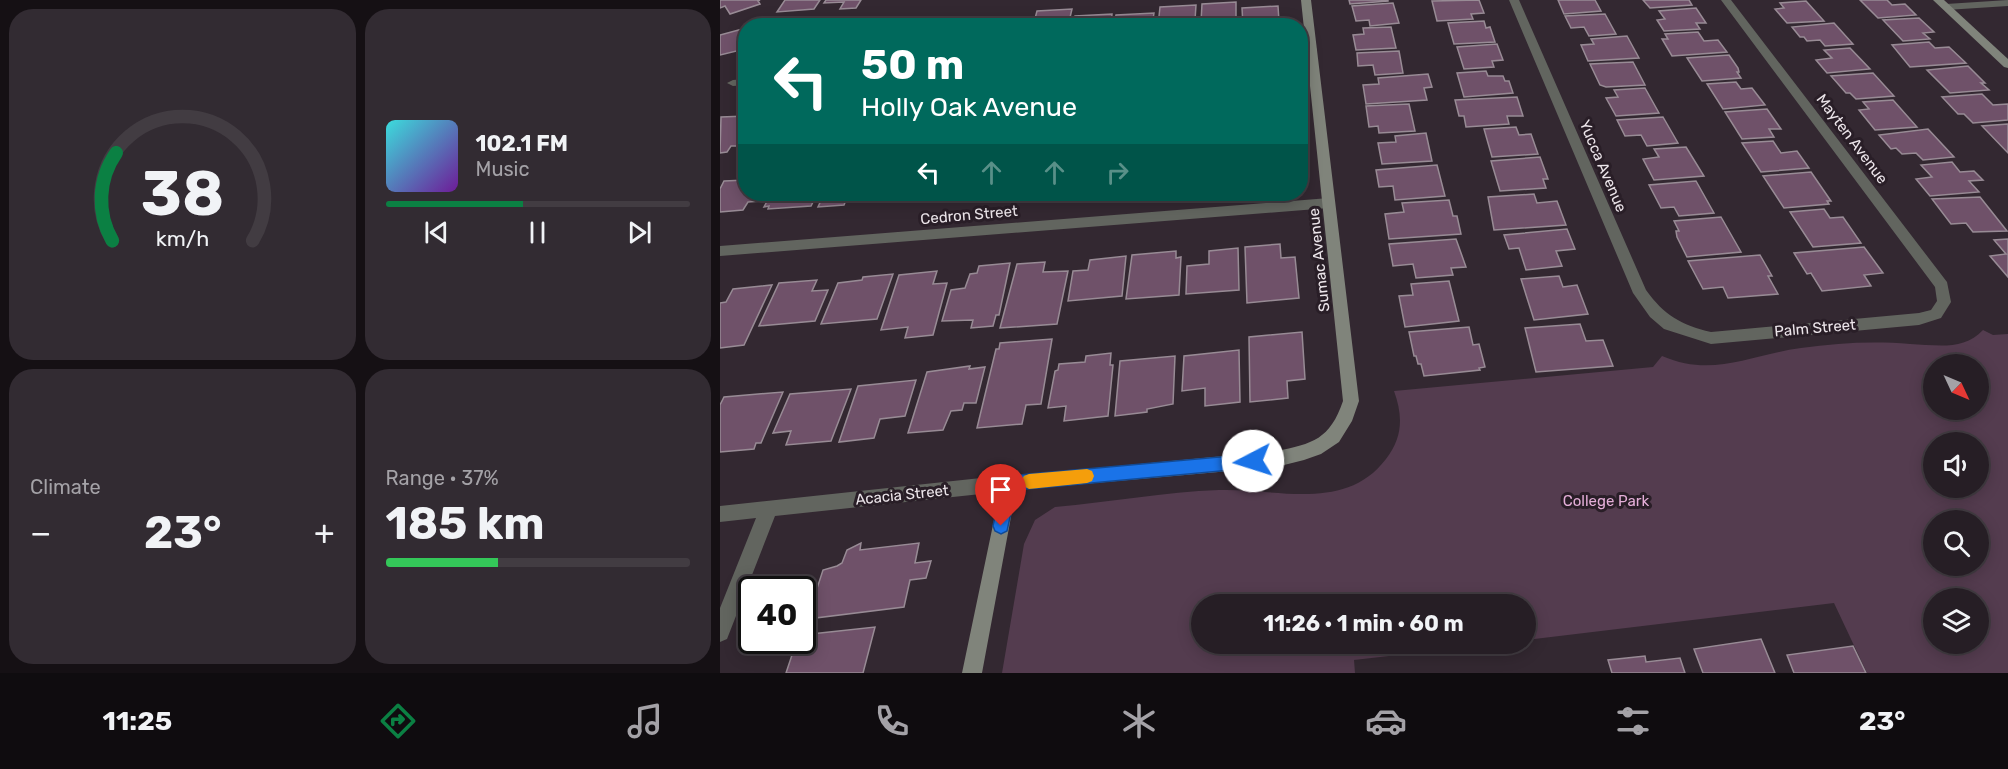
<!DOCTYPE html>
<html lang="en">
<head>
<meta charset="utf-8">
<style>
  :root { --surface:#261e25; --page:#322b32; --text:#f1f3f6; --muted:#a4a2a7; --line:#423c42; --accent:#0b8043 }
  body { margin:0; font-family:Rubik,sans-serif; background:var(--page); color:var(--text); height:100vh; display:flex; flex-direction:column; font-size:22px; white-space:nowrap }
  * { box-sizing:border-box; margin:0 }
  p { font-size:20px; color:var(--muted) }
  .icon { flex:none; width:33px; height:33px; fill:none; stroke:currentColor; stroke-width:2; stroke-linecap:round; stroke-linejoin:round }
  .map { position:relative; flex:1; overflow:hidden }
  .details { display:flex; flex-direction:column; gap:9px; padding:9px; background:#151014; width:720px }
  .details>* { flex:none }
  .guide { position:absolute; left:18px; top:18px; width:570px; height:183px; border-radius:24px; box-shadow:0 3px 15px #0003,0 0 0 2px var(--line); background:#00695c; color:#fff; overflow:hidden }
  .needle { width:39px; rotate:134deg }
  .controls { position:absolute; left:1203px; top:354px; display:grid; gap:12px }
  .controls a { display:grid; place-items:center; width:66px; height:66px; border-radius:50%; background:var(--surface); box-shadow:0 3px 15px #0003,0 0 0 2px var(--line); font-size:30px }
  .speed { position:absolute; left:18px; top:576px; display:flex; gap:12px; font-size:30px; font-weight:700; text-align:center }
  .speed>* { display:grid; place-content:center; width:78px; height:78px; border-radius:50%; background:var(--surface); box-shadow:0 3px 15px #0003,0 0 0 2px var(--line); line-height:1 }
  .speed .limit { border:3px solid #111; border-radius:9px; background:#fff; color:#111 }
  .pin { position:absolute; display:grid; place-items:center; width:51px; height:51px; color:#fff; margin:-62px -26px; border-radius:50% 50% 50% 0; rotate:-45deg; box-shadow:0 0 6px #0007 }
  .pin .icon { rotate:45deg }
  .me { position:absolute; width:66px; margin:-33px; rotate:265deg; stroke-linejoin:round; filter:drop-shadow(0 0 4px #0008) }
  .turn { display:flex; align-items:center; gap:21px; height:126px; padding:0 24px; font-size:27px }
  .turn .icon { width:78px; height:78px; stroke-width:2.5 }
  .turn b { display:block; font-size:42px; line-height:51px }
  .lanes { display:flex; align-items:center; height:57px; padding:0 24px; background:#0003; justify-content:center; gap:30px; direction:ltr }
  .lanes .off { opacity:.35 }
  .big { font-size:45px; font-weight:700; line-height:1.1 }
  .details .tile { flex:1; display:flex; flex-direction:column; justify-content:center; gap:9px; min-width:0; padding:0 21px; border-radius:24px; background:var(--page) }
  .details .dial { align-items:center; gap:0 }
  .dial svg { height:156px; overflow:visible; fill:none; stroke:var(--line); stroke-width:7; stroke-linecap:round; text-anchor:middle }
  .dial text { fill:var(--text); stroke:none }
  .song { display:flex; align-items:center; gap:18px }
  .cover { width:72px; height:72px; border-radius:9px; background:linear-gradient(135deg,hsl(180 70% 55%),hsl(280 70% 35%)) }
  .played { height:6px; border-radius:3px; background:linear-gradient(90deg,var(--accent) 45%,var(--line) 45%) }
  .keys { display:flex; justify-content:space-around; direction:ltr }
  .heat { display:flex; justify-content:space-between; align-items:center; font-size:33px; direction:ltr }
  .charge { height:9px; border-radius:4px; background:linear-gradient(90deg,#34c759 37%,var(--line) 0) }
  .details .tiles { flex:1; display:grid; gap:9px; grid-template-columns:repeat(2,1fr) }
  .trip { position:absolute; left:471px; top:594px; width:345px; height:60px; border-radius:30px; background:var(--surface); box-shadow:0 3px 15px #0003,0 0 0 2px var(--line); font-weight:700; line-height:60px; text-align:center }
  .tabs { display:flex; height:96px; justify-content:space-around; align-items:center; background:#0f0c0f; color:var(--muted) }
  .tabs .icon { width:42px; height:42px }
  .tabs .current { color:var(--accent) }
  .tabs b { font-size:27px; color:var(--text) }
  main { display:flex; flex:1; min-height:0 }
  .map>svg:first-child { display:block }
  .green { fill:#543c4f; fill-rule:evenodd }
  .building { fill:#6f5169; stroke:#988b95; stroke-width:1.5 }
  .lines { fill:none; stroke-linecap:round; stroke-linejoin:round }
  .street { fill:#62655f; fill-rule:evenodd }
  .secondary { fill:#80847b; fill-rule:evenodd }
  .route { fill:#1a73e8; stroke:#114b97; stroke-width:1.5 }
  .slow { fill:#f59e0b }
  .labels { text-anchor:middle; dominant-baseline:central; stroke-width:6; stroke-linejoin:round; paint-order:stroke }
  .street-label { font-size:15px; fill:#ece5ea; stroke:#291e27 }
  .park-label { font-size:15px; fill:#e4aed8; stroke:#291e27 }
</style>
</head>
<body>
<main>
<section class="details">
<div class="tiles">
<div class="tile dial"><svg viewBox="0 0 100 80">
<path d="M14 69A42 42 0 1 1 86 69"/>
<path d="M14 69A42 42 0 0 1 16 24" stroke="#0b8043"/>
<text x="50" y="56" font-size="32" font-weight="700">38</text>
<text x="50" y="72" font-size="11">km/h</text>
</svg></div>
<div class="tile">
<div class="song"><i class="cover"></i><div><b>102.1 FM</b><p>Music</p></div></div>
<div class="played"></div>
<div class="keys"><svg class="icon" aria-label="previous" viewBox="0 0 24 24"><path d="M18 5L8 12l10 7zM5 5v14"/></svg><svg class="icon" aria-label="pause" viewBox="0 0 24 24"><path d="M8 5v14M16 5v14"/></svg><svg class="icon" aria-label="next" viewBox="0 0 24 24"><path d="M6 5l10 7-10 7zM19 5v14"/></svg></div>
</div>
<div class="tile"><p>Climate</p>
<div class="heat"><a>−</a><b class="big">23°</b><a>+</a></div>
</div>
<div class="tile"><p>Range · 37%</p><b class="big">185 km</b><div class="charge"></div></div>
</div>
</section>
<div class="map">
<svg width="1288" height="673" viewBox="0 0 1288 673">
  <rect width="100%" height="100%" fill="#332831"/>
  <path class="green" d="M1263 330 1273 335 1288 334V673H1147L1114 603 806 640V604H482V644H774L634 660 635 673H282L304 544 315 520 335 507C390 502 445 492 499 490 556 488 625 513 666 459 683 437 683 416 674 391L933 367 942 356C993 378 1029 355 1081 348 1118 343 1153 341 1190 344 1216 345 1244 351 1263 330ZM1214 364H1258V410H1214ZM1214 442H1258V488H1214ZM1214 520H1258V566H1214ZM1214 598H1258V644H1214Z"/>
  <g class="building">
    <polygon points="0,0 40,0 38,1 40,4 10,14 5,6 0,8"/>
    <polygon points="65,0 100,0 94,9 57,12"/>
    <polygon points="106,0 141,0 136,8 120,9 124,2 104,3"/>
    <polygon points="629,0 668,0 668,1 630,4"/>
    <polygon points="759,0 764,13 751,14 753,19 717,21 712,1"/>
    <polygon points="838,0 875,0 881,11 844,14"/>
    <polygon points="969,0 972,5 930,8 923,0"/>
    <polygon points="1140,0 1167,0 1172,5 1185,4 1196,15 1158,18"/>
    <polygon points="1086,1 1104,21 1067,23 1055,9 1064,8 1060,3"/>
    <polygon points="516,2 516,26 491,26 491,21 481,22 482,4"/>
    <polygon points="673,3 679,23 650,26 649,20 636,21 632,6"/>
    <polygon points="476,5 475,20 467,21 466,26 438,26 440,7"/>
    <polygon points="558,6 559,21 547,21 547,26 523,26 522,8"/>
    <polygon points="976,8 986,23 976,23 980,29 944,31 937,20 945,19 939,11"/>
    <polygon points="352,9 348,26 313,26 317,11"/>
    <polygon points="434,13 432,26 394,26 396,15"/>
    <polygon points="392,14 391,26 353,26 355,16"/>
    <polygon points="885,14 896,34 869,36 864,27 851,28 845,16"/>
    <polygon points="225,18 222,26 185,26 187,21"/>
    <polygon points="308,18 306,26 269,26 270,21"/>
    <polygon points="1199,18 1214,32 1203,33 1210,39 1183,41 1163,20"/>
    <polygon points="140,20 137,26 101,26 118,21"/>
    <polygon points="764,21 766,28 770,27 775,42 734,44 728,23"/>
    <polygon points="266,22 264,26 227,26 227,24"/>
    <polygon points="1114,23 1133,44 1105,46 1100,40 1087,41 1084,37 1080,37 1072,27"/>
    <polygon points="671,27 676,48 636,50 633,35 644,34 643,28"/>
    <polygon points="26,28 25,49 0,55 0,35"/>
    <polygon points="978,32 984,41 998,40 1007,52 952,56 942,39 948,39 945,34"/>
    <polygon points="907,36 919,58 868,61 861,45 874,44 871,39"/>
    <polygon points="1209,42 1215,48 1229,47 1246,63 1190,67 1172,45"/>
    <polygon points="777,44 783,60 772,61 774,67 744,69 737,47"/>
    <polygon points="1130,48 1150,69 1107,73 1096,60 1112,58 1104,50"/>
    <polygon points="679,51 683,73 655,75 653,65 638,66 637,53"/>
    <polygon points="1009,55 1018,68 1019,72 1017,72 1021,78 982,81 967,58"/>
    <polygon points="913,62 925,85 886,87 880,85 870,64"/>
    <polygon points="1248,66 1265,83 1261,83 1269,90 1230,93 1207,70"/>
    <polygon points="766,71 768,76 783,76 785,81 789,81 793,93 744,97 737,73"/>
    <polygon points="1153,73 1174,96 1136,99 1130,93 1126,93 1111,76"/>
    <polygon points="708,74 712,87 704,88 707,100 646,104 643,85 659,84 658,78"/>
    <polygon points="1016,82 1021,89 1032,88 1045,105 1003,109 987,84"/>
    <polygon points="925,88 939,113 896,116 886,98 898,97 894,90"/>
    <polygon points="1262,94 1273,105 1288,104 1288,120 1253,123 1244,114 1238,114 1222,97"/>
    <polygon points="797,97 803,116 787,116 789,124 746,127 744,116 739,116 735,100"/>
    <polygon points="1173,100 1197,127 1155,130 1139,110 1149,109 1143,102"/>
    <polygon points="689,104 695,131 659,133 658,126 649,127 646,106"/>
    <polygon points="1047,109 1061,129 1049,129 1054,137 1022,139 1005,112"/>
    <polygon points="26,116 26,138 21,146 11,146 7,152 0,153 1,117"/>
    <polygon points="943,117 958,143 927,146 921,135 905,136 897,120"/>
    <polygon points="1288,124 1288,153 1262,126"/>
    <polygon points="796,127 799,135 811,134 818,154 772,157 764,129"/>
    <polygon points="1208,129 1234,157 1203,160 1196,153 1182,154 1176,148 1171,149 1159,135"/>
    <polygon points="706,133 712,161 662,164 658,143 676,142 675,136"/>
    <polygon points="1053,141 1061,153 1077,151 1089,168 1041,172 1022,143"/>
    <polygon points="966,147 984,176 934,180 923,159 939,157 934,149"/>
    <polygon points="820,157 828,179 823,179 826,188 780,191 771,161"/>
    <polygon points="1232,162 1240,172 1254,171 1263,180 1249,181 1259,192 1210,196 1196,179 1212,177 1201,165"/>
    <polygon points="717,165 725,196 675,200 673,186 659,187 656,170"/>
    <polygon points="1091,172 1111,201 1107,201 1109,204 1064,208 1043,176"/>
    <polygon points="26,180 26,194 44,194 41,201 28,202 23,210 0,212 0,189 4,181"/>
    <polygon points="976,181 994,213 959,216 954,207 941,208 929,185"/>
    <polygon points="51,194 97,194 91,206 48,209 49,206 44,207"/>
    <polygon points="104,194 150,194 128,195 124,205 98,207"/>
    <polygon points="168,194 202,194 201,198 166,200"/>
    <polygon points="207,194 243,194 206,198"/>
    <polygon points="814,194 817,203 837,201 846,225 774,230 768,197"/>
    <polygon points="1260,197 1287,231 1253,232 1246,223 1231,224 1212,199"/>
    <polygon points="729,200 733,216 737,216 741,234 669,239 665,214 684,212 682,203"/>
    <polygon points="1104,209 1110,218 1123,217 1141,243 1093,247 1070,212"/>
    <polygon points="1001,217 1021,252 967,257 957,237 956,231 959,231 954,221"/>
    <polygon points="847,229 855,249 836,251 842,266 806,270 799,248 789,249 784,235"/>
    <polygon points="736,239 746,267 731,268 733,275 696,278 693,264 673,266 669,244"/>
    <polygon points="1288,239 1288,277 1270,256 1286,254 1274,240"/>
    <polygon points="560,244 561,258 575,257 579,298 527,303 525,247"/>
    <polygon points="1144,247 1163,273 1144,275 1151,286 1102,291 1091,273 1087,274 1074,253"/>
    <polygon points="518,248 519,290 466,294 467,266 489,264 489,251"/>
    <polygon points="456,251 456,258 461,257 459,295 406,299 412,255"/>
    <polygon points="1040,255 1052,276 1048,276 1058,294 1008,298 1003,287 983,289 968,261"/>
    <polygon points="406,256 402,296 348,301 353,271 368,270 370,260"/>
    <polygon points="325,262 323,272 348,271 337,324 280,328 297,264"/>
    <polygon points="290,263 279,315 276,315 273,326 251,328 253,320 222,321 231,290 245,288 250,274 257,273 259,266"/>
    <polygon points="217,271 213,284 227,283 213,335 185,338 188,327 161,330 179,275"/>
    <polygon points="173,274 157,319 101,324 118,283 142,280 143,277"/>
    <polygon points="839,276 843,287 857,285 868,314 814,320 801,279"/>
    <polygon points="97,280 92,291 108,290 95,321 39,326 59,283"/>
    <polygon points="729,281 739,321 685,327 679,296 693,295 691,284"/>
    <polygon points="52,285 24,345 0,348 0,303 6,302 13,289"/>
    <polygon points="860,324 866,341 883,340 893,366 816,372 805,328"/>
    <polygon points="749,327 753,345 759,344 765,367 759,368 760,370 704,376 701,364 698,364 696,356 694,356 689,332"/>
    <polygon points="582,332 585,379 567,381 568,398 530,402 529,337"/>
    <polygon points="332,339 321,404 306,405 302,424 257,428 276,349 279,349 280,343"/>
    <polygon points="519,350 520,402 485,406 485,388 462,391 464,356"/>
    <polygon points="391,353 390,365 393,365 388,416 344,421 346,406 328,408 335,371 338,370 339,364 365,362 366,356"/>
    <polygon points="455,356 453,404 427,409 427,412 395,416 400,361"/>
    <polygon points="250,366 249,369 265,367 256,403 244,403 242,410 231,411 223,430 188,433 207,372"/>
    <polygon points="196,380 185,416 160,419 154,438 119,442 138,386"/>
    <polygon points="131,389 111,441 66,445 71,431 53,433 70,394"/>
    <polygon points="63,392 41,443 36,443 34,449 0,452 0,405 4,397"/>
    <polygon points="141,543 140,550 199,543 195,563 211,561 206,578 190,580 184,607 87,619 103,570 117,566 122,563 127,550"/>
    <polygon points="155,627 143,673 66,673 77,640 82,640 82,635"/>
    <polygon points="1041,639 1055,673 983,673 974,649"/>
    <polygon points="1133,646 1146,673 1074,673 1067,655"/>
    <polygon points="925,656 926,662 960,658 965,673 892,673 888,660"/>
  </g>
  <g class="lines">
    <g class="street">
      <path d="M789 0H799L926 290C944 315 961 325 991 332L1199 313 1211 310 1217 301 1215 287 1001 0H1011L1227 282 1231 302 1221 318 1199 325 991 344 944 329 930 317 913 293Z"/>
      <polygon points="1288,0 1288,6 1226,10 1221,7 1226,4"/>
      <polygon points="592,46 597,49 596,51 580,53 580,47"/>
      <polygon points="26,79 26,85 13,86 7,83 13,80"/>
      <polygon points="609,198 615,203 609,208 0,256 0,246"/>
      <polygon points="289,475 295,477 298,483 295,489 289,491 55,516 7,639 0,642 0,608 36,518 0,522 0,506"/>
    </g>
    <g class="secondary">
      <path d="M581 0H591L639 401 632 421 619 442 601 454 584 460 556 467 296 490 262 673H242L283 477 556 451C593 444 610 439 623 401Z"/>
      <polygon points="1213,0 1224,0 1288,59 1288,68 1284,67"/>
    </g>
  </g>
  <polygon class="route" points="533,454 539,456 541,461 539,466 533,468 296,490 287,531 281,534 275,531 273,526 282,483 284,478 289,476"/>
  <polygon class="slow" points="367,469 372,471 374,476 372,481 367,483 309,489 304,486 301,481 304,476 309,474"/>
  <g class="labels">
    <g class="street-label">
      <text transform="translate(1132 139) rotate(53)">Mayten Avenue</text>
      <text transform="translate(883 166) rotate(67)">Yucca Avenue</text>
      <text transform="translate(249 215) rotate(-5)">Cedron Street</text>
      <text transform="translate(599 260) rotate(-96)">Sumac Avenue</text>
      <text transform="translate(1095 328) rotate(-5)">Palm Street</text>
      <text transform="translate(182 495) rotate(-6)">Acacia Street</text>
    </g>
    <g class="park-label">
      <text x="886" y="501">College Park</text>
    </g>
  </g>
</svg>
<div class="controls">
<a><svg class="needle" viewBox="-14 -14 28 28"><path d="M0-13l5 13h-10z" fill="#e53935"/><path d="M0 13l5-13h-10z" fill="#a4a2a7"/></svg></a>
<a><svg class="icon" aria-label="sound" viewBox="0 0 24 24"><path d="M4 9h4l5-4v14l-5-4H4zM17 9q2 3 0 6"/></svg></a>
<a><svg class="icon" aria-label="search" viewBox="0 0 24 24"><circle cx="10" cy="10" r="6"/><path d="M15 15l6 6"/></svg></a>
<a><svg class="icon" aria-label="layers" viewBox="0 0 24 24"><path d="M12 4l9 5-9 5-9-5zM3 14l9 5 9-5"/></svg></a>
</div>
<div class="speed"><div class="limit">40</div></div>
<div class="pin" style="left:281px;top:526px;background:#d93025"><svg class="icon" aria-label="arrive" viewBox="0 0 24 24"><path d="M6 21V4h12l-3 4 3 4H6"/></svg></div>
<svg class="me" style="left:533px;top:461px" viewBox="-20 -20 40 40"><circle r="19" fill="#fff"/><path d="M0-13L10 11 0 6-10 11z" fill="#1a73e8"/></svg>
<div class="trip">11:26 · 1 min · 60 m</div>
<div class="guide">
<div class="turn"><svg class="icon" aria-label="left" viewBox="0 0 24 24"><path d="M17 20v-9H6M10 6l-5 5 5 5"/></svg><div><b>50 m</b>Holly Oak Avenue</div></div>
<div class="lanes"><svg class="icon" aria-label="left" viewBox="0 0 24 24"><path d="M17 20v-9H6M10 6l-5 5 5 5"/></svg><svg class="icon off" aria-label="ahead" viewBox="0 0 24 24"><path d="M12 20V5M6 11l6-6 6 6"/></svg><svg class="icon off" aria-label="ahead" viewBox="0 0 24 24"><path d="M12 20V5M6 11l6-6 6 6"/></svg><svg class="icon off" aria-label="right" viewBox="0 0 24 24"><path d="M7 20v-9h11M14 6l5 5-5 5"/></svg></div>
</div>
</div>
</main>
<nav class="tabs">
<b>11:25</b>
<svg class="icon current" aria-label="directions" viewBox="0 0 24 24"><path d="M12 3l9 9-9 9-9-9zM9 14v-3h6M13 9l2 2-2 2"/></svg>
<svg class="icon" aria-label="music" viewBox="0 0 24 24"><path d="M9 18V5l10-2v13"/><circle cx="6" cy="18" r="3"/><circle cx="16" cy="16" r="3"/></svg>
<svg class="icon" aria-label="phone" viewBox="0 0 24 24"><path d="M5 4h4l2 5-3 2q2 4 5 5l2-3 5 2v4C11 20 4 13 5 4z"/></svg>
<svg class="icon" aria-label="climate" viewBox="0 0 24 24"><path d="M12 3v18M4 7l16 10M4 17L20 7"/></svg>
<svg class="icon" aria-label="car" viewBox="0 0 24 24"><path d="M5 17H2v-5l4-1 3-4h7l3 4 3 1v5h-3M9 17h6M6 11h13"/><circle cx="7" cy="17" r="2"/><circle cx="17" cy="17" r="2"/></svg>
<svg class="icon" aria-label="filters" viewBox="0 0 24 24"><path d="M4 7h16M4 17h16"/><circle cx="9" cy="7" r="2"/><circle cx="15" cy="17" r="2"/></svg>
<b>23°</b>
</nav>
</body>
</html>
